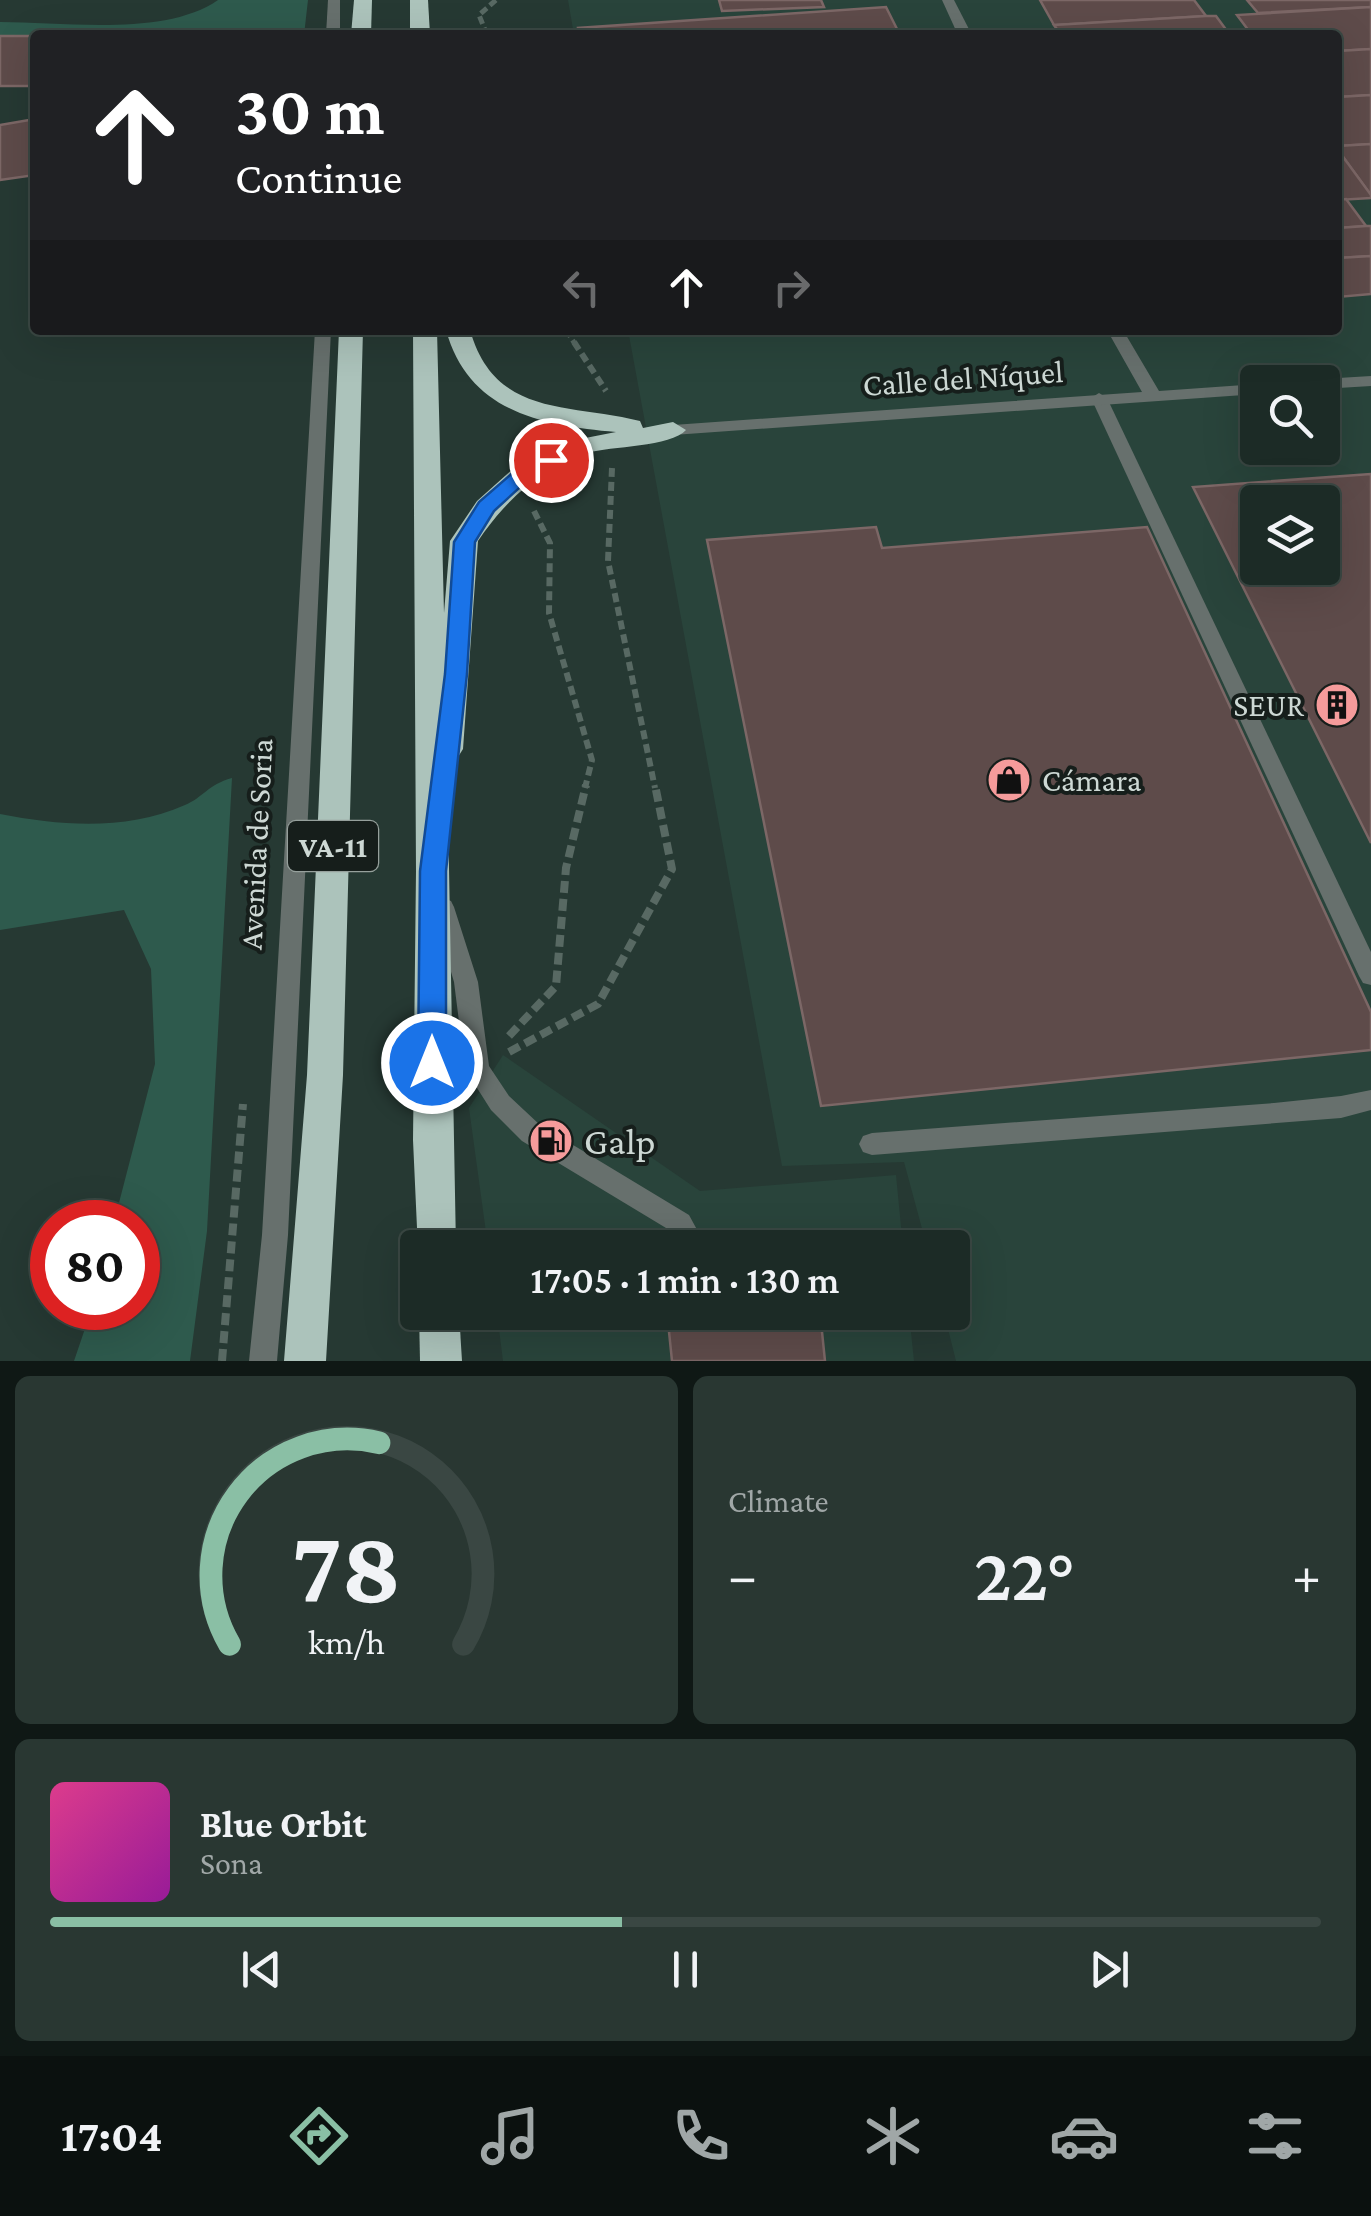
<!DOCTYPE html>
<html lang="en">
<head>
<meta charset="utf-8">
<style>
  :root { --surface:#1c2b26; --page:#293732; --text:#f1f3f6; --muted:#a0a7a7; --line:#3a4743; --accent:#8abfa5 }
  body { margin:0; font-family:"Crimson Pro",serif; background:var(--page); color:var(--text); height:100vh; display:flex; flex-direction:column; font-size:38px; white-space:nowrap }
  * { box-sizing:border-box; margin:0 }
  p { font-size:32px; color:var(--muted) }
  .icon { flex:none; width:55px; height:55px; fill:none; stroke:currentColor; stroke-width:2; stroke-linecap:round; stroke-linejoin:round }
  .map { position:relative; height:1361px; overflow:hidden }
  .sheet { display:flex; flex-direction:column; gap:15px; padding:15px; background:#0f1815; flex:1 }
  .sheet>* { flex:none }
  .top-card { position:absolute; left:30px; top:30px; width:1312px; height:305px; border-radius:10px; box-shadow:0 10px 40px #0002,0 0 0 2px var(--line); background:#202124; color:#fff; overflow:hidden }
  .controls { position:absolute; left:1240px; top:365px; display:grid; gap:20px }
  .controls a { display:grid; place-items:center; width:100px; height:100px; border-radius:10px; background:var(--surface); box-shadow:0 10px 40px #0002,0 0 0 2px var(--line); font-size:50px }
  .speed { position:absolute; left:30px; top:1200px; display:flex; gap:20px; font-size:50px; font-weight:700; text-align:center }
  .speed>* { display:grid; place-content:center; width:130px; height:130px; border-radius:50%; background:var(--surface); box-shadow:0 10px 40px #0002,0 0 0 2px var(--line); line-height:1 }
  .speed .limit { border:15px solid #d22; background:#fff; color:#111 }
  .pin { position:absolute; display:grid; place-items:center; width:85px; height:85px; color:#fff; margin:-42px; border:5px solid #fff; border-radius:50%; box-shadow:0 2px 10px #0007 }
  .me { position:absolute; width:110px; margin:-55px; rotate:0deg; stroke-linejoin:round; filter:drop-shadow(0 0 8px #0008) }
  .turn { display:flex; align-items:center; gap:35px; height:210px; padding:0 40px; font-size:45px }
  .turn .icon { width:130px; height:130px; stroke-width:2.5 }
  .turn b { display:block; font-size:70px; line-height:85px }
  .lanes { display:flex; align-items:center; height:95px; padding:0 40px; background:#0003; justify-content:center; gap:50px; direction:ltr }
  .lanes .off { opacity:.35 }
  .big { font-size:75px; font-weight:600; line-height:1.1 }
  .sheet .tile { flex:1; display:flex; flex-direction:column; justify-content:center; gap:15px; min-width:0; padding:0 35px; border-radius:15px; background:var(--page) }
  .sheet .dial { align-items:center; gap:0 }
  .dial svg { height:260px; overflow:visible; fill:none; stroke:var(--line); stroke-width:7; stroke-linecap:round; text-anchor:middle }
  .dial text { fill:var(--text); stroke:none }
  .song { display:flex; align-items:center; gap:30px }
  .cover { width:120px; height:120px; border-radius:15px; background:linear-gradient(135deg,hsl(330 70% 55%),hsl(300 70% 35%)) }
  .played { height:10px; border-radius:5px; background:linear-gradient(90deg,var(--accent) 45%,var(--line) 45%) }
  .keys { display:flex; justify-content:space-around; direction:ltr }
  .heat { display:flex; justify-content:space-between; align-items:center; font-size:55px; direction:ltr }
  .sheet .tiles { flex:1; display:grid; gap:15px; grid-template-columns:1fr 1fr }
  .tile:last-child { grid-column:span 2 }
  .trip { position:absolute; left:400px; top:1230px; width:570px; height:100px; border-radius:10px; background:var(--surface); box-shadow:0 10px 40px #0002,0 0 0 2px var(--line); font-weight:600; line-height:100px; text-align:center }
  .dock { display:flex; height:160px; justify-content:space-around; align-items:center; background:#0b110f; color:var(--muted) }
  .dock .icon { width:70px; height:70px }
  .dock .active { color:var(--accent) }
  .dock b { font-size:45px; color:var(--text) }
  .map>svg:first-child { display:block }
  .built { fill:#29443b; fill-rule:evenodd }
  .green { fill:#2e5a4d }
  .building { fill:#5e4b4a; stroke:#7c6766; stroke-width:2.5; fill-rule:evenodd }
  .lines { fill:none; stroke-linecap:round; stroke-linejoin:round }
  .path-far2 { stroke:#586963; stroke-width:5; stroke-dasharray:8 4; stroke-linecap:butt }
  .path-far1 { stroke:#586963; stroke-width:6; stroke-dasharray:9 5; stroke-linecap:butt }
  .path { stroke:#586963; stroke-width:8; stroke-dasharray:12 6; stroke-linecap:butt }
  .lane { fill:#67706d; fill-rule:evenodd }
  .street { fill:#67706d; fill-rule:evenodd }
  .highway { fill:#acc3bb; fill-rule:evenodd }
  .route { fill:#1a73e8; stroke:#114b97; stroke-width:2.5 }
  .labels { text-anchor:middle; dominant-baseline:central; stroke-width:8; stroke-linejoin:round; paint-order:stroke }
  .shield { fill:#161e1b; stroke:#96a09c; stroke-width:2.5 }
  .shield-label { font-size:30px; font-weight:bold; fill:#cdd8d4 }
  .street-label { font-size:32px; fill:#cdd8d4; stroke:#161e1b }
  .poi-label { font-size:32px; fill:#cdd8d4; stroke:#161e1b; text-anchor:end }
  .near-poi-label { font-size:38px; fill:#cdd8d4; stroke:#161e1b; text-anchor:start }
</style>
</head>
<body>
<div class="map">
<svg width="1371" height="1361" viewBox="0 0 1371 1361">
  <rect width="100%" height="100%" fill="#263933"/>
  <g class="built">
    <path d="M568 0H1371V1361H956L944 1313 952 1312V1248L927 1247 904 1162 782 1166 628 330H1338V35H574ZM1258 382H1322V448H1258ZM1258 502H1322V568H1258Z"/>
    <polygon points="503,1055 700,1191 896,1175 903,1247 488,1247 469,1108"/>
    <polygon points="497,1313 909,1313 914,1361 503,1361"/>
  </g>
  <g class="green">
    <path d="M218 0H308L304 35 0 36V22C64 22 165 37 218 0Z"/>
    <path d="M232 778 207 1231 190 1361H74L92 1308H138V1222H114L155 1064 151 969 124 910 0 930V814C62 826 126 831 185 805 204 797 207 785 232 778Z"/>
  </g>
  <g class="building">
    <polygon points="719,0 821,0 824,7 722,11"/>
    <polygon points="1040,0 1194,0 1206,16 1054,25"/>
    <polygon points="1247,0 1371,0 1371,7 1258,13"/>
    <polygon points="886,7 900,35 579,35 578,28"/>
    <polygon points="1371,7 1371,49 1338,51 1338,35 1252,35 1237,15"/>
    <polygon points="1206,16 1216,16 1230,35 1061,35 1054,25"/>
    <rect x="0" y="36" width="35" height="50"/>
    <polygon points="1371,49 1371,95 1338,97 1338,51"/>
    <polygon points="1371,95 1371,144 1338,146 1338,97"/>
    <polygon points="35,119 35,175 0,180 0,125"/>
    <polygon points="1371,144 1371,195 1338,150 1338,146"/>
    <polygon points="1338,150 1371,195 1371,198 1338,200"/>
    <polygon points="1346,199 1366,226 1338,228 1338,200"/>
    <polygon points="1366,226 1371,226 1371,256 1338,258 1338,228"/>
    <polygon points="1371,256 1371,294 1338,297 1338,258"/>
    <path d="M1371 474V843L1193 487ZM1258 502H1322V568H1258Z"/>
    <polygon points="876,527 882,548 1147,527 1371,1012 1371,1050 821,1106 707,540"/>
    <polygon points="667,1312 758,1312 821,1322 825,1361 672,1361"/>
  </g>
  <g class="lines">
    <g class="path-far2">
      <polyline points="487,35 479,15 496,0"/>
      <polyline points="566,330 575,344"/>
    </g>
    <g class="path-far1">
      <polyline points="574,342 606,391"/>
      <polyline points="612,468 608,561 655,788"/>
      <polyline points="534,511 550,543 549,613 592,760 585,788"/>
    </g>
    <g class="path">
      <polyline points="509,1036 556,986 566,868 586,785"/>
      <polyline points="509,1052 598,1004 672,869 655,785"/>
      <polyline points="222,1361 243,1104"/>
    </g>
    <g class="lane">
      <polygon points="328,0 340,0 340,35 326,35"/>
      <polygon points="315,330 331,330 288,1235 277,1361 249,1361 262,1235"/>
      <polygon points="1099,393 1107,398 1371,952 1371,985 1363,983 1359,976 1091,398"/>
      <polygon points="443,898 451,901 454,907 478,982 489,1066 509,1096 540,1125 689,1215 707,1248 680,1248 671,1231 522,1141 491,1110 465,1069 454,982 432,907 435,901"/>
      <polygon points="1371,1090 1371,1110 1341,1118 872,1155 863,1152 859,1144 863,1136 872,1133 1274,1103 1341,1096"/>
    </g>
    <g class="street">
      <polygon points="942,0 954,0 972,35 958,35"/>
      <polygon points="1107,330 1123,330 1159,391 1258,384 1258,394 673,435 664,430 673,425 1142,392"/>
      <polygon points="1371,376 1371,386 1322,389 1322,382 1315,382 1322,379"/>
    </g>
    <g class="highway">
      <polygon points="354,0 372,0 371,35 351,35"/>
      <polygon points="410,0 428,0 430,35 410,35"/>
      <polygon points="339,330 363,330 343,1075 326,1361 284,1361 307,1075"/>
      <path d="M413 330H437L444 613 450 541 477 501 514 468 570 441 616 432C541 426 468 411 446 330H470C495 418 569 403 640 421L643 428 673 422 686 430C671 447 611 446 587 453 540 468 505 501 478 541L463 749 458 757 447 760 456 1248 418 1250 413 1140 416 871Z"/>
      <polygon points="419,1312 459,1312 462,1361 420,1361"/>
    </g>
  </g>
  <polygon class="route" points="551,454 561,460 530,478 494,511 475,542 467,674 446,871 446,1063 442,1071 432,1075 422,1071 418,1063 420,871 445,674 454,542 479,502 516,470"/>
  <defs>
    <symbol id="building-disc" viewBox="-11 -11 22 22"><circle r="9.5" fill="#f59b9b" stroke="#161e1b"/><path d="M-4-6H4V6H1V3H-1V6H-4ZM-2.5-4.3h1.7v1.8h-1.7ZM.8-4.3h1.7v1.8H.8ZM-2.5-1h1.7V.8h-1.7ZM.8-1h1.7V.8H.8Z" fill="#111"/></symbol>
    <symbol id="shop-disc" viewBox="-11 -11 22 22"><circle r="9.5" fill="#f59b9b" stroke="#161e1b"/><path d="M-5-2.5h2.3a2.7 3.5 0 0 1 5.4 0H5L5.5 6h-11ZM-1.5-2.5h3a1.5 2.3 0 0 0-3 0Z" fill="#111"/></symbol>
    <symbol id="fuel-disc" viewBox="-11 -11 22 22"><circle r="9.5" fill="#f59b9b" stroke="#161e1b"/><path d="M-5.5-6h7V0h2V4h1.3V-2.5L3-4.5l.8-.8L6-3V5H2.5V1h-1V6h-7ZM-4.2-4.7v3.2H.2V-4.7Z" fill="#111"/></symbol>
  </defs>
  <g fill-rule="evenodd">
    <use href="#building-disc" x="1312" y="680" width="50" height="50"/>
    <use href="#shop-disc" x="984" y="755" width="50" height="50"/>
    <use href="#fuel-disc" x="526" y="1116" width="50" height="50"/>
  </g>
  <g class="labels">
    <rect class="shield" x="288" y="821" width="90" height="50" rx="8"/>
    <g class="shield-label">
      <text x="333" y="846">VA-11</text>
    </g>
    <g class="street-label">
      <text transform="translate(963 378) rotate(-4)">Calle del Níquel</text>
      <text transform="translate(256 844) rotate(-87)">Avenida de Soria</text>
    </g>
    <g class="poi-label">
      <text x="1304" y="705">SEUR</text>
      <text x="1042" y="780" text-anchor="start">Cámara</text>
    </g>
    <g class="near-poi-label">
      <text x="584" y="1141">Galp</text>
    </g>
  </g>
</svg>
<div class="controls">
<a><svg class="icon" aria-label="search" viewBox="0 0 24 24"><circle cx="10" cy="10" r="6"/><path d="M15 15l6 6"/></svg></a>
<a><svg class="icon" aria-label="layers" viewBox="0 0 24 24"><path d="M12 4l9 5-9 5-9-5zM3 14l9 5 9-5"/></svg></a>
</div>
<div class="speed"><div class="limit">80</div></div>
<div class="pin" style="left:551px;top:460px;background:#d93025"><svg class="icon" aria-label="arrive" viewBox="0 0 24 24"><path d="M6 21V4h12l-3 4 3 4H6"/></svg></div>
<svg class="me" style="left:432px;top:1063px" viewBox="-20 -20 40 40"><circle r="17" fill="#1a73e8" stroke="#fff" stroke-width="3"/><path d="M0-11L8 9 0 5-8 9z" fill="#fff"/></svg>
<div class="trip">17:05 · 1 min · 130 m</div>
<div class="top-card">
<div class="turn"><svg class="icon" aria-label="ahead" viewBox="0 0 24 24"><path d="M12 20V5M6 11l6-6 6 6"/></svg><div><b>30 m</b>Continue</div></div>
<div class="lanes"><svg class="icon off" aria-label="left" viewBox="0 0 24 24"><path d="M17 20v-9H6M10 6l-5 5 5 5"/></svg><svg class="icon" aria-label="ahead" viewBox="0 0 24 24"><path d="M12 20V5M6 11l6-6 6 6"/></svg><svg class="icon off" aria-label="right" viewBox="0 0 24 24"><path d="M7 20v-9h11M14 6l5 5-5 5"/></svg></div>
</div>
</div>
<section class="sheet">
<div class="tiles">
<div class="tile dial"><svg viewBox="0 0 100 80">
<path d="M14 69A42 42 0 1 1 86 69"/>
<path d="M14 69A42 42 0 0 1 60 7" stroke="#8abfa5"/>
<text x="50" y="56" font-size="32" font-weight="700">78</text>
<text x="50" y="72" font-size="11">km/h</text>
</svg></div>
<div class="tile"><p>Climate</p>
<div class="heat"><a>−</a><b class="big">22°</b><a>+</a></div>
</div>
<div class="tile">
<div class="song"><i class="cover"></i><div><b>Blue Orbit</b><p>Sona</p></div></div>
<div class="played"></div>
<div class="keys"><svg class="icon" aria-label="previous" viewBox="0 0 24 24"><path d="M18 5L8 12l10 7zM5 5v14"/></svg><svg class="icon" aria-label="pause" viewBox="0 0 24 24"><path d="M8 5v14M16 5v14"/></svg><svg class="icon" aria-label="next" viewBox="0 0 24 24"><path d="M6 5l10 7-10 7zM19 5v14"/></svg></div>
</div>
</div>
</section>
<nav class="dock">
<b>17:04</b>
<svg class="icon active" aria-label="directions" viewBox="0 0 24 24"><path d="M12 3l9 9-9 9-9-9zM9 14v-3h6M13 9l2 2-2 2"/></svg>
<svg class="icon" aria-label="music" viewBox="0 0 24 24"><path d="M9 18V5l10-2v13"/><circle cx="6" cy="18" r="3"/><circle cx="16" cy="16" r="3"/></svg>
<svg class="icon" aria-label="phone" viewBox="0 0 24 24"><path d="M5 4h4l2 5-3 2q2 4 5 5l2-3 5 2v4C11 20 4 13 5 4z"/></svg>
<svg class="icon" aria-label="climate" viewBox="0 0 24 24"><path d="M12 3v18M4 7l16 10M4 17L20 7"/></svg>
<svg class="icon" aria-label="car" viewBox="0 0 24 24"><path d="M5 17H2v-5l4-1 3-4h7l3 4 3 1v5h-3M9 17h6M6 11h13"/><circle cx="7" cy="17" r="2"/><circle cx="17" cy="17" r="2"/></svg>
<svg class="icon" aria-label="filters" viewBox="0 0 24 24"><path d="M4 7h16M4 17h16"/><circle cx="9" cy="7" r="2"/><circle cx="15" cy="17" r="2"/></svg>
</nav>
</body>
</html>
